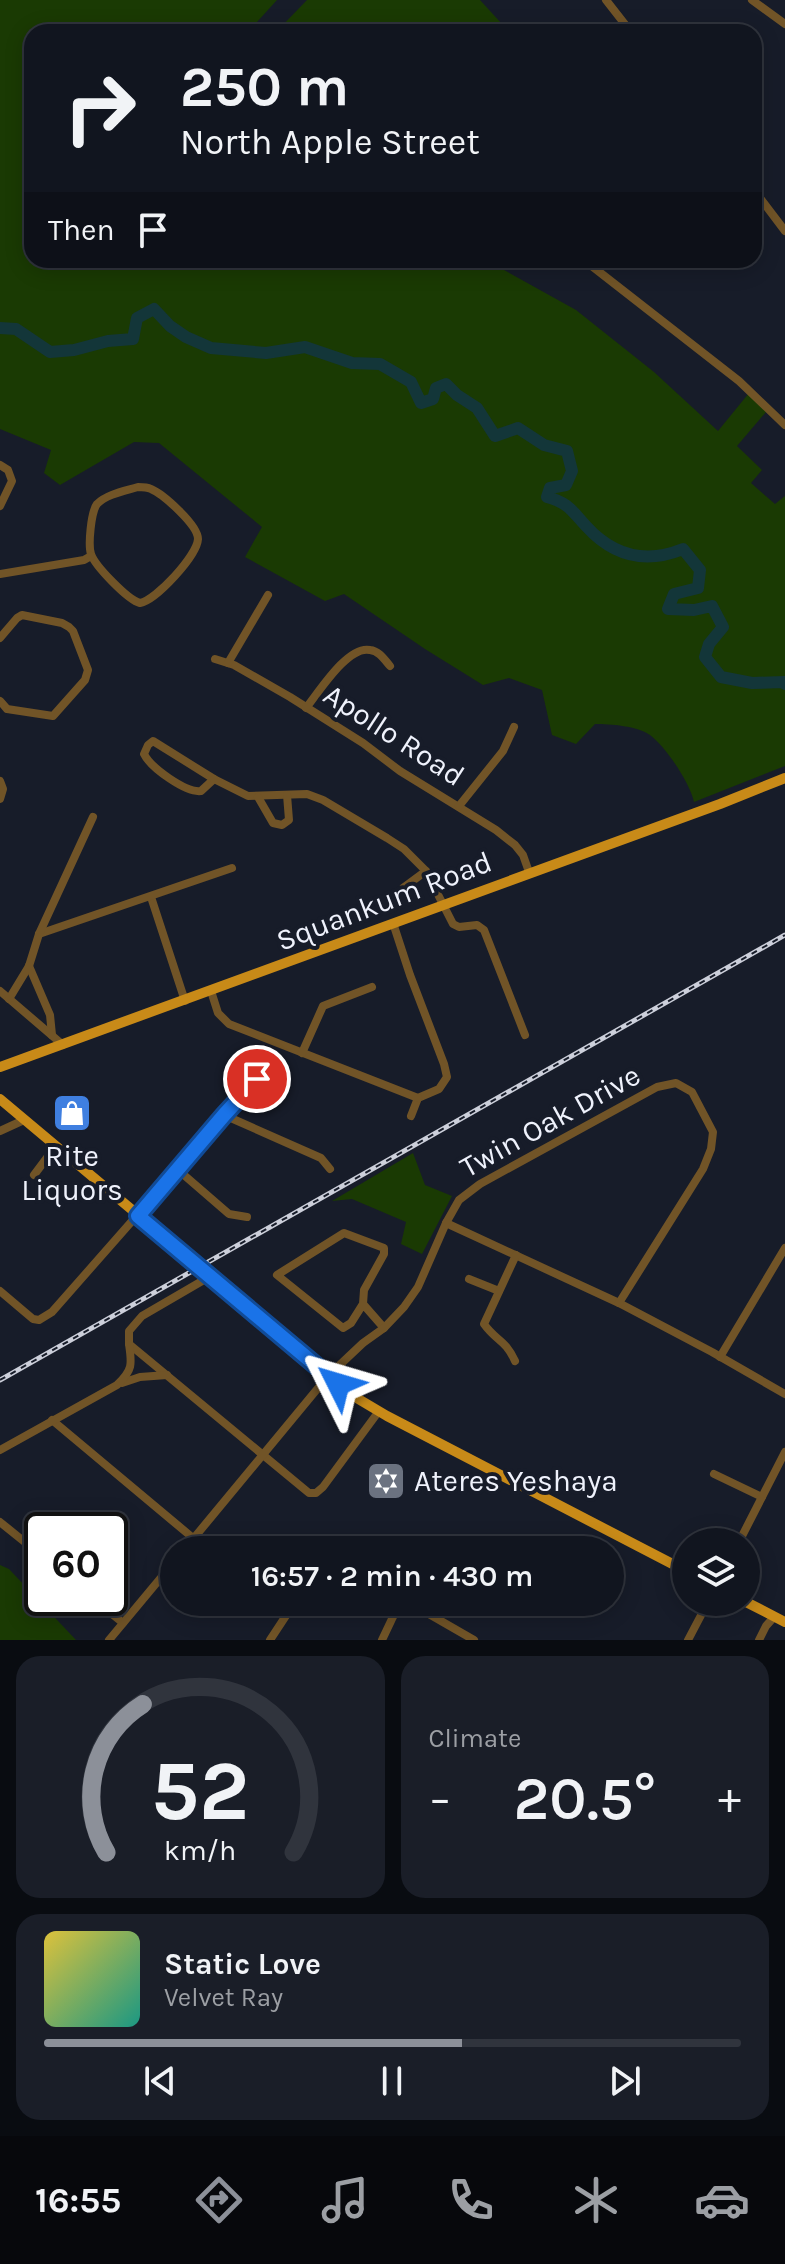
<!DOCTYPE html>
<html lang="en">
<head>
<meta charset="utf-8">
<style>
  :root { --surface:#11151f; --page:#1a1e28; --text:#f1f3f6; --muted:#9c9fa4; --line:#30343d; --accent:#8c9099 }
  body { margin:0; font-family:Karla,sans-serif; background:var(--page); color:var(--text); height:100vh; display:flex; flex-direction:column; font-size:30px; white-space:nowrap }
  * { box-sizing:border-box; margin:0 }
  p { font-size:26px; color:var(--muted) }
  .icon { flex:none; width:44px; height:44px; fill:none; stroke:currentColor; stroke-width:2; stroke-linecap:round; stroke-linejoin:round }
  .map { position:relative; height:1640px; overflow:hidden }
  .panel { display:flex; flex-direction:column; gap:16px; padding:16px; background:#090c11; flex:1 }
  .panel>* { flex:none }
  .banner { position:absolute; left:24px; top:24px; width:738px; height:244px; border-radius:24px; box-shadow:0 4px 20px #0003,0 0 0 2px var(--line); background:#11151f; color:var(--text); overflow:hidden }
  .buttons { position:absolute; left:672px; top:1528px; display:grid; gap:16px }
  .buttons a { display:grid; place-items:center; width:88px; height:88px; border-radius:50%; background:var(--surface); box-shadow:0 4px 20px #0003,0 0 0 2px var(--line); font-size:40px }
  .speed { position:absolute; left:24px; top:1512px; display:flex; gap:16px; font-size:40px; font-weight:700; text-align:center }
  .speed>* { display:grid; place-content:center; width:104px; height:104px; border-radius:50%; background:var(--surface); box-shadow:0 4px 20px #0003,0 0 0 2px var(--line); line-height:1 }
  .speed .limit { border:4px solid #111; border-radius:12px; background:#fff; color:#111 }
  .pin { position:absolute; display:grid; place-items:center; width:68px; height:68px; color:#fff; margin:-34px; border:4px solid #fff; border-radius:50%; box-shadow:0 2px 8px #0007 }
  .me { position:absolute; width:88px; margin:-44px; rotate:310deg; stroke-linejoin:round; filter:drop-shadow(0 0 6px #0008) }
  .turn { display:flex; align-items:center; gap:28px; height:168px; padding:0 24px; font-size:36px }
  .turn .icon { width:104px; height:104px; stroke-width:2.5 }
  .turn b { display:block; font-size:56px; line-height:68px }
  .then { display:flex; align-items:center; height:76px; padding:0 24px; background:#0003; gap:16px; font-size:30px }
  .big { font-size:60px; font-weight:600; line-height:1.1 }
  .panel .widget { flex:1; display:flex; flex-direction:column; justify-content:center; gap:12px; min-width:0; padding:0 28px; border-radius:24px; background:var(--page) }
  .panel .dial { align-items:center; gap:0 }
  .dial svg { height:208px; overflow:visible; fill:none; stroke:var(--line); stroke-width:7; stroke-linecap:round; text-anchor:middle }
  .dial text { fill:var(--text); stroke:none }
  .song { display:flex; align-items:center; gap:24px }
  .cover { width:96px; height:96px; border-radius:12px; background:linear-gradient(135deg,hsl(50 70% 55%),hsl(170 70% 35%)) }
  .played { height:8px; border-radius:4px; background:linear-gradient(90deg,var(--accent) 60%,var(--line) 60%) }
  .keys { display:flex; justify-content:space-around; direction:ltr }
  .heat { display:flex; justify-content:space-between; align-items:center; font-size:44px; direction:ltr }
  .panel .tiles { flex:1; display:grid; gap:16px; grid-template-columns:1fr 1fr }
  .widget:last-child { grid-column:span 2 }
  .trip { position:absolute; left:160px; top:1536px; width:464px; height:80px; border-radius:40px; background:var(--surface); box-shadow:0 4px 20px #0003,0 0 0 2px var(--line); font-weight:600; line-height:80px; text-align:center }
  .dock { display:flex; height:128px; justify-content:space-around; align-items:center; background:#07080c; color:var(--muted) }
  .dock .icon { width:56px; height:56px }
  .dock .selected { color:var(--accent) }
  .dock b { font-size:36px; color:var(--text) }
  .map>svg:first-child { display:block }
  .green { fill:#1a3a03 }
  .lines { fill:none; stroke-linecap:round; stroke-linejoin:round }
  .river { stroke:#133639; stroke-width:12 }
  .minor { stroke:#715427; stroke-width:8 }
  .major { stroke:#c88a18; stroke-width:10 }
  .rail-casing { stroke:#cccfda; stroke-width:5 }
  .rail { stroke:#171c29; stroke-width:2; stroke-dasharray:6; stroke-linecap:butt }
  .route-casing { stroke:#114b97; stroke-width:20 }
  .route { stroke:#1a73e8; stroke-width:14 }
  .labels { text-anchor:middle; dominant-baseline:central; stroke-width:8; stroke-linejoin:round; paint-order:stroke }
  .street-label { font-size:30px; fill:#eff2fc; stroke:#171c29 }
  .poi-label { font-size:30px; fill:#eff2fc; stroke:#171c29 }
</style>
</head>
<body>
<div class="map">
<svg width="785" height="1640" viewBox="0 0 785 1640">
  <rect width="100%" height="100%" fill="#171c29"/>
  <g class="green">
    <path d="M0 0H277L257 22 269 32H32V260H486L576 310 654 372 718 431 749 393 766 412 737 446 762 470 751 483 775 504 785 496V766L694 802C690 783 666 747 650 735 638 726 610 724 595 724L576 744 552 735 542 690 509 678 483 685 425 649 344 594 325 601 245 557 262 527 159 443 134 442 60 485 44 473 51 450 0 429Z"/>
    <polygon points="307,0 480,0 502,24 494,32 276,32"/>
    <polygon points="413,1153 425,1185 452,1196 422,1254 401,1244 406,1222 352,1199 332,1201"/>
    <polygon points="0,1565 9,1569 76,1640 0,1640"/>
  </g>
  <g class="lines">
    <path class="river" d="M0 328 16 329 50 352 74 350 108 341 133 339 137 318 154 309 170 326 186 337 211 348 266 353 305 347 352 363 380 364 411 382 421 403 433 399 436 388 446 384 457 395 477 408 495 436 518 428 544 445 567 451 572 471 566 485 550 488 547 497C569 503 572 511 586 526 614 557 646 564 683 549L700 570 698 588 674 594 668 609 694 610 712 606 723 627 709 644 705 657 721 677 752 683 784 682 785 684"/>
    <g class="minor">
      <polyline points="606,0 631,32"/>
      <polyline points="752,0 785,24"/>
      <polyline points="754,190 785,231"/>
      <polyline points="584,260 739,381 785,425"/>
      <polyline points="0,465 8,470 12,481 0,506"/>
      <path d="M138 487C143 487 147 487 151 489 163 494 198 525 198 539 197 556 156 600 140 603 128 600 95 566 91 554 88 545 91 512 97 504 107 494 125 491 138 487Z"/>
      <polyline points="0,574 84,560 91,556"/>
      <polyline points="0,638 17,618 22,615 62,623 69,627 73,631 88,670 85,680 53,716 7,709 0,701"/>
      <polyline points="215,659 234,665 290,697 363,743 400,771 496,830 515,845 523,855 529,872"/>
      <polyline points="228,663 268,595"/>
      <path d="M306 708C319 692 348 645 370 650 379 651 384 659 390 666"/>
      <path d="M153 741 214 779 201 791C186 793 151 768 144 754L148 745Z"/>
      <polyline points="214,779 248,796 307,794 323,800 387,838 404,849 426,871 453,924 459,927 477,925 484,930 525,1035"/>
      <polyline points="0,781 3,789 0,799"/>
      <polyline points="258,797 273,823 282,825 289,820 287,795"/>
      <polyline points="459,806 503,751 514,727"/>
      <polyline points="151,897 185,1001"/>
      <polyline points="389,907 403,888 426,871"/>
      <polyline points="393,923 410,975 444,1064 447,1077 439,1089 418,1098 411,1116"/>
      <polyline points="39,934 232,868"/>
      <polyline points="29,966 50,1015 52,1035"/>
      <polyline points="0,991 63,1045"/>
      <polyline points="211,991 218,1013 229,1024 418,1098"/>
      <polyline points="9,999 29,966 39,934 93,817"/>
      <polyline points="302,1053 323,1006 372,987"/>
      <polyline points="224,1115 321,1158 330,1169"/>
      <polyline points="0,1131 24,1120"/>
      <polyline points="177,1169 229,1214 247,1217"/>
      <polyline points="34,1175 55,1147"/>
      <polyline points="446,1223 619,1303 712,1352 785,1394"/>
      <polyline points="209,1277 142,1316 129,1331 129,1344 309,1493 316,1493 323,1487 379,1411"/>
      <polyline points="469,1279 499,1291"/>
      <polyline points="0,1291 33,1319 39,1320 52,1312 257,1079"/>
      <polyline points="363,1304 351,1323 343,1328 277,1275 344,1233 384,1248 384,1254 364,1290 363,1304 384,1328"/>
      <polyline points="720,1357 785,1248"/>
      <path d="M515 1361C505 1339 496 1341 484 1324L516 1255"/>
      <polyline points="122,1383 140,1377 167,1375"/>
      <polyline points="52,1420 193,1538"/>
      <path d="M0 1450 117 1385C133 1370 132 1364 129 1344"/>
      <polyline points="714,1474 762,1497"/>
      <polyline points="0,1522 42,1556"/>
      <polyline points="739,1542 785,1452"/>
      <polyline points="184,1550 328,1376 363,1343 384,1328 404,1307 418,1287 446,1223 459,1200 480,1184 657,1087 676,1083 692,1092 713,1132 711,1149 703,1169 619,1303"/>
      <polyline points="433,1550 434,1550"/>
      <polyline points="92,1598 123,1623"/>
      <polyline points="408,1602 474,1640"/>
      <polyline points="109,1640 174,1562"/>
      <polyline points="270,1640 295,1602"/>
      <polyline points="382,1640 400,1602"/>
      <polyline points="688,1640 708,1602"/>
      <polyline points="759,1640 766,1626 774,1617"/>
    </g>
    <g class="major">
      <polyline points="0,1067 720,804 785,778"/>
      <polyline points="0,1099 355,1397 387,1416 686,1571"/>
      <polyline points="746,1602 785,1622"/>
    </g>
    <defs>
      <polyline id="rail" points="0,1380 785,935"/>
    </defs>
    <use href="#rail" class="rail-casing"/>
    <use href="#rail" class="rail"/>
  </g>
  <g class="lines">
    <defs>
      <polyline id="route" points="257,1079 224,1115 138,1216 338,1384"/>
    </defs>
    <use href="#route" class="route-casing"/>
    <use href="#route" class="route"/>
  </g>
  <defs>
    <symbol id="shop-square" viewBox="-11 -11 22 22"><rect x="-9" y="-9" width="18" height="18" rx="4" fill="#3f7fe0" stroke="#171c29"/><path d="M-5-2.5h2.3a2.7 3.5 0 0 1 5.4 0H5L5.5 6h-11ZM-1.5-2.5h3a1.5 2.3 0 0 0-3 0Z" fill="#fff"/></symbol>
    <symbol id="synagogue-square" viewBox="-11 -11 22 22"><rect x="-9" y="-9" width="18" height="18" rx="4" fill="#6b7280" stroke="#171c29"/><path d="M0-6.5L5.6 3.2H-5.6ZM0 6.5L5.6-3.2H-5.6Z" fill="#fff"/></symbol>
  </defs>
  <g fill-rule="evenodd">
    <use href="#shop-square" x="50" y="1091" width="44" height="44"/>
    <use href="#synagogue-square" x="364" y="1459" width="44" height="44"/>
  </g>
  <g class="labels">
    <g class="street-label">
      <text transform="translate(394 735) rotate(33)">Apollo Road</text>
      <text transform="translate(384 901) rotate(-21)">Squankum Road</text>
      <text transform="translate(550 1121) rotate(-29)">Twin Oak Drive</text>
    </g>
    <g class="poi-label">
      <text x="72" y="1156">Rite<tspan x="72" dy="34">Liquors</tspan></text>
      <text x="414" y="1481" text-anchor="start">Ateres Yeshaya</text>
    </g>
  </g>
</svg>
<div class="buttons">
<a><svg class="icon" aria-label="layers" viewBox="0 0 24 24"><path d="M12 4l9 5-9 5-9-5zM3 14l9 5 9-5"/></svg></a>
</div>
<div class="speed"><div class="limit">60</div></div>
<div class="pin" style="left:257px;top:1079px;background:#d93025"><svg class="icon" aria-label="arrive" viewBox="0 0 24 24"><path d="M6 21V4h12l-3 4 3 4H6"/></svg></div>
<svg class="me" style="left:338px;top:1384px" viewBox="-20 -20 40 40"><path d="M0-17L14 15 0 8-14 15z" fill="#1a73e8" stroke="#fff" stroke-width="4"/></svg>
<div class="trip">16:57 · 2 min · 430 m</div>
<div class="banner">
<div class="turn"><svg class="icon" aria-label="right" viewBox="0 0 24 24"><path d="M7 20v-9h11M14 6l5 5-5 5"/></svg><div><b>250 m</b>North Apple Street</div></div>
<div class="then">Then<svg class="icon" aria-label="arrive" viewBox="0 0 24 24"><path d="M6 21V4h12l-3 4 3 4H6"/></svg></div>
</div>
</div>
<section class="panel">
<div class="tiles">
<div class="widget dial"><svg viewBox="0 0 100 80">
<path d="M14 69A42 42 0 1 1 86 69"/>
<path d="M14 69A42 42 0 0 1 28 12" stroke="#8c9099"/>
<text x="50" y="56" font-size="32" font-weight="700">52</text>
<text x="50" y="72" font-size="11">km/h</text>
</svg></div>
<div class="widget"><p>Climate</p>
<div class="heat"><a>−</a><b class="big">20.5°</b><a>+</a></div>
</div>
<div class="widget">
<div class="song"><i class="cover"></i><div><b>Static Love</b><p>Velvet Ray</p></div></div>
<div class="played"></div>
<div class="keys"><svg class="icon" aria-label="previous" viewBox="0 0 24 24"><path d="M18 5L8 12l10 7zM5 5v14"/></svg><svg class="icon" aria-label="pause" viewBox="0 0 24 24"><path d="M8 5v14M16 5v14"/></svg><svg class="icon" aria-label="next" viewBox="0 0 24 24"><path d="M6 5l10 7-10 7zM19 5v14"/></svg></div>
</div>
</div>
</section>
<nav class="dock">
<b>16:55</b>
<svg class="icon selected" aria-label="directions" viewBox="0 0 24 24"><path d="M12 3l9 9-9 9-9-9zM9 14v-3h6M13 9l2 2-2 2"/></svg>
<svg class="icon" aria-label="music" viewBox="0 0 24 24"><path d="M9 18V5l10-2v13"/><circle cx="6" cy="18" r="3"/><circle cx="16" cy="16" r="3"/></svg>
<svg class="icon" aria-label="phone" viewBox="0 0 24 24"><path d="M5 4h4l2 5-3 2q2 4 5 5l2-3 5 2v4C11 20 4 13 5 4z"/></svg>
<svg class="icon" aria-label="climate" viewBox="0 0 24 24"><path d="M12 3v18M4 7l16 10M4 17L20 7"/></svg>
<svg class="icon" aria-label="car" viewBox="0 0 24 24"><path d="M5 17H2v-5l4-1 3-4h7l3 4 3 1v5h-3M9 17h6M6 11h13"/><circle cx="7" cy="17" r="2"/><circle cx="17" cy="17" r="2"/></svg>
</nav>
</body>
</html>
